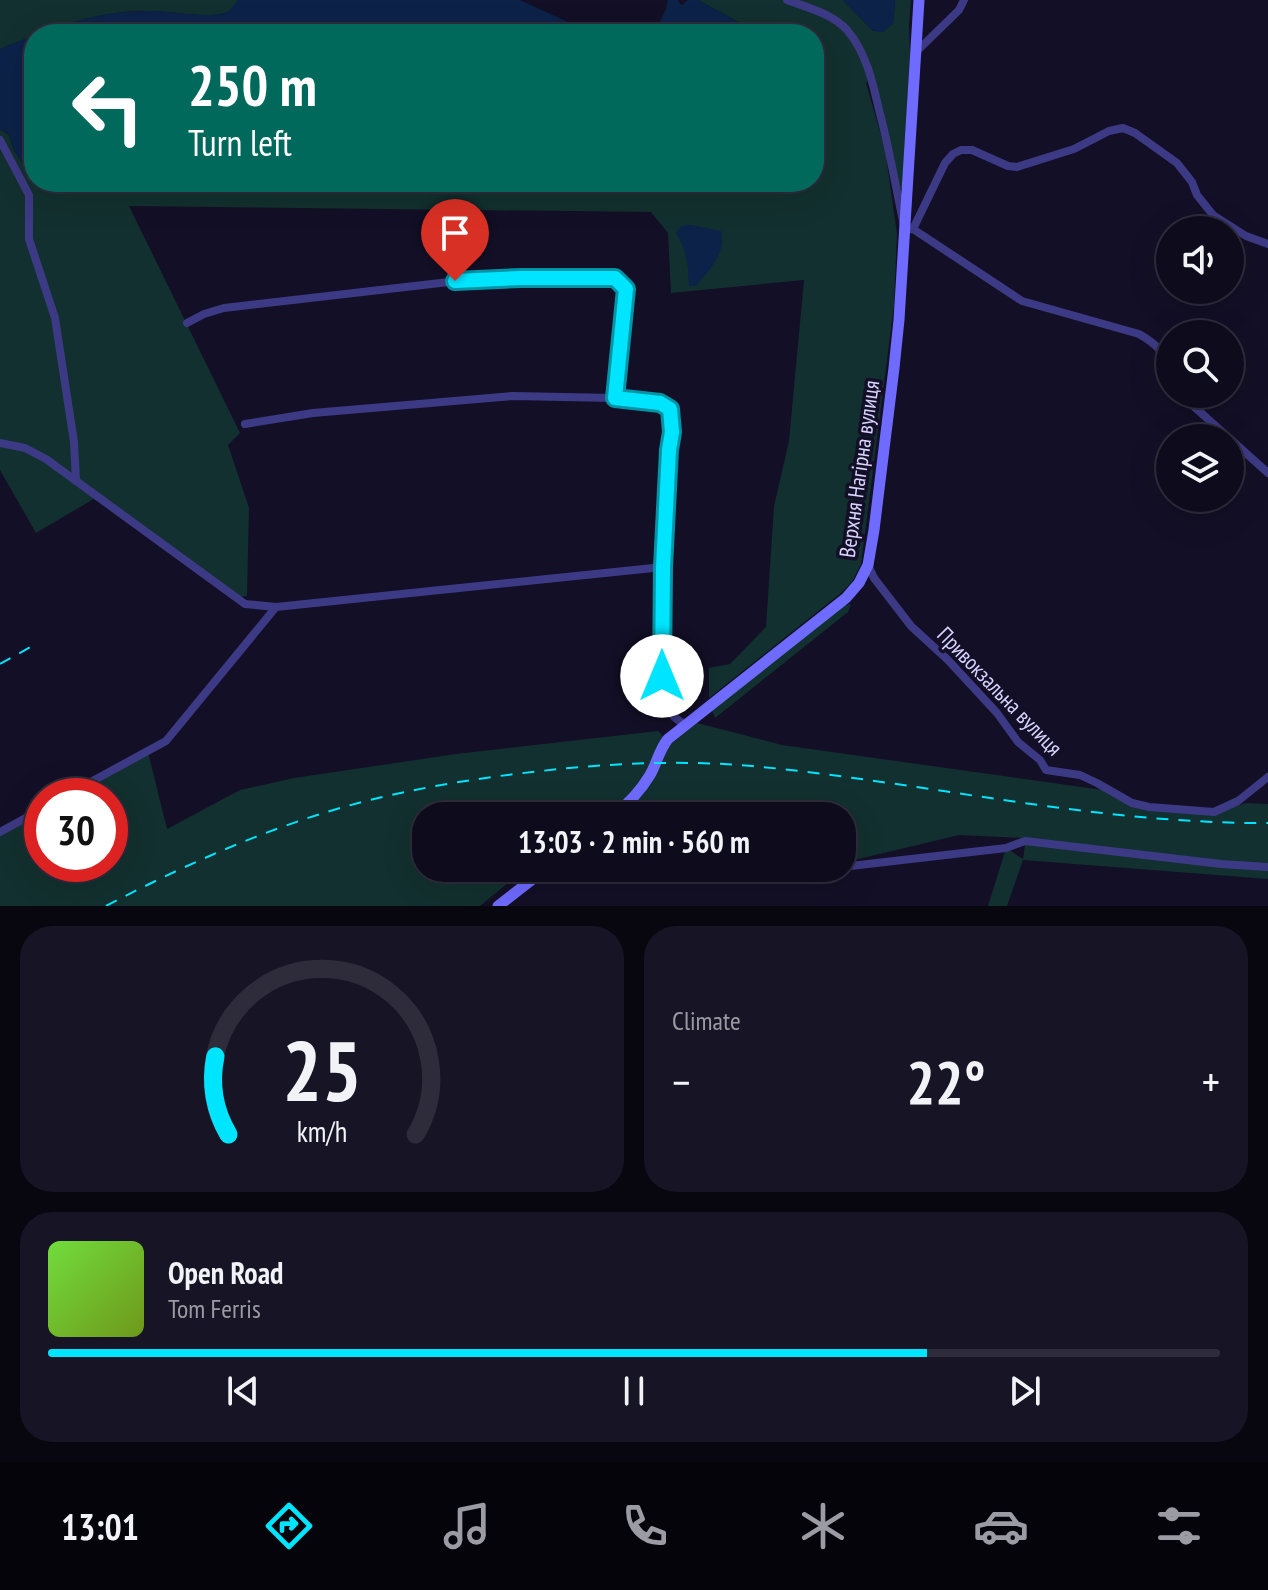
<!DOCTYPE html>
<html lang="en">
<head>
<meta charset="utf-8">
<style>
  :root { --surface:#0e0b1c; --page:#171425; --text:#f1f3f6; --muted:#9b9ba3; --line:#2e2b3b; --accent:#00e5ff }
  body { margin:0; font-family:"PT Sans Narrow",sans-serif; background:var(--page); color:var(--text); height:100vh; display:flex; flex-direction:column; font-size:30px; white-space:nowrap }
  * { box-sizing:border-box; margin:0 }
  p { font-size:26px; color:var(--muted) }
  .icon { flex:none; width:44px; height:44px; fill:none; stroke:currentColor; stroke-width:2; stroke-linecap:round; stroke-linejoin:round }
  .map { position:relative; height:906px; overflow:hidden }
  .details { display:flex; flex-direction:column; gap:20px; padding:20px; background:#08060f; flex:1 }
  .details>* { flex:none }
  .guide { position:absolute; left:24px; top:24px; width:800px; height:168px; border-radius:32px; box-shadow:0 8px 32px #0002,0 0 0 2px var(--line); background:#00695c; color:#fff; overflow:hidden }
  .fabs { position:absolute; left:1156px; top:216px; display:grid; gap:16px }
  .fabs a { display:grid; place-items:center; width:88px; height:88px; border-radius:50%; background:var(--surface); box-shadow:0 8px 32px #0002,0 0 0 2px var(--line); font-size:40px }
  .speed { position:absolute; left:24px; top:778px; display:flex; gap:16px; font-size:40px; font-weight:700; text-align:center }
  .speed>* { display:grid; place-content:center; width:104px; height:104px; border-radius:50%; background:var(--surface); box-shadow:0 8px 32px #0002,0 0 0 2px var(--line); line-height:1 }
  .speed .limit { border:12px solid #d22; background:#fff; color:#111 }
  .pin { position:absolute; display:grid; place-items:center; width:68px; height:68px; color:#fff; margin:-82px -34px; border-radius:50% 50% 50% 0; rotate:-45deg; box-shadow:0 0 8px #0007 }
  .pin .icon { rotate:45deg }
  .me { position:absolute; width:88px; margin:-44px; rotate:0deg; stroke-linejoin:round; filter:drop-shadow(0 0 6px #0008) }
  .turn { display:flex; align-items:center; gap:28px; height:168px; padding:0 32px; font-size:36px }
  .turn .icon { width:104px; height:104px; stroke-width:2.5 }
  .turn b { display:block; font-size:56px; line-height:68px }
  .big { font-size:60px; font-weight:800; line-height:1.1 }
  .details .card { flex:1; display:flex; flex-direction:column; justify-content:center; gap:12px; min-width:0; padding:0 28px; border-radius:32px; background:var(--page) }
  .details .dial { align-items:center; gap:0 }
  .dial svg { height:208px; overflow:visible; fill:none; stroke:var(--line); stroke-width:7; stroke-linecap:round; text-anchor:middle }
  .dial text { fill:var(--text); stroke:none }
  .song { display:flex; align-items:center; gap:24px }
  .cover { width:96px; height:96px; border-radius:12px; background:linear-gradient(135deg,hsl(100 70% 55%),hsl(80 70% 35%)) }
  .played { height:8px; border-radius:4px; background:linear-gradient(90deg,var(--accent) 75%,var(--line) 75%) }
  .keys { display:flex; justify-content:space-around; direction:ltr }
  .heat { display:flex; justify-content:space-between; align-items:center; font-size:44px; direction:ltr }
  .details .tiles { flex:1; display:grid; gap:20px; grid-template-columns:1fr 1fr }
  .card:last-child { grid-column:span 2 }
  .trip { position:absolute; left:412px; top:802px; width:444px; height:80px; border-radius:32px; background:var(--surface); box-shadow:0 8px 32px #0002,0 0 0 2px var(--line); font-weight:800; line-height:80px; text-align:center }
  .dock { display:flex; height:128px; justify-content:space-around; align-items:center; background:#06040b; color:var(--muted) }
  .dock .icon { width:56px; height:56px }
  .dock .current { color:var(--accent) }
  .dock b { font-size:36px; color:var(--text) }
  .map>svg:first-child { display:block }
  .green { fill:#12302f }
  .water { fill:#0c2248 }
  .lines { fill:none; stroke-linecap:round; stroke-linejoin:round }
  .minor { stroke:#3d3a85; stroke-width:8 }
  .secondary { stroke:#6f6bff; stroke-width:11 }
  .rail { stroke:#00e5ff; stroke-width:2; stroke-dasharray:12 10; stroke-linecap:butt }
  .route-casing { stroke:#0095a6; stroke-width:20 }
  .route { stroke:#00e5ff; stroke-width:14 }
  .labels { text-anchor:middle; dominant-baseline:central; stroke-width:7; stroke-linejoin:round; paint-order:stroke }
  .street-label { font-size:22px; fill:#d9d4ff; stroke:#130f26 }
</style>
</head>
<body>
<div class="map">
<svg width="1268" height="906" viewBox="0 0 1268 906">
  <rect width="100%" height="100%" fill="#130f26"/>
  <g class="green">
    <path d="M0 0H238C234 6 232 11 225 13 209 19 169 11 150 11 96 10 48 30 0 49Z"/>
    <path d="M698 0H843L873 31 893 24 895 0H911L909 26 910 54 902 188 899 189 870 77 866 83 885 149 897 234 894 305 861 564 852 582 841 593 709 698V668L730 664 766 627 774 506 789 441 804 280 671 293 668 233 651 212 129 206 240 433 228 445 249 508 247 596 235 597 97 497 36 533 0 470V129L9 135C13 151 20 163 34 173V182H814V34H760Z"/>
    <polygon points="851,604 848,612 715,718 710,706 836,607"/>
    <polygon points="697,723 782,745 1110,791 1136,808 1216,813 1246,803 1268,804 1268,879 1023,860 1007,906 988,906 1006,848 1023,859 1026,838 959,835 842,863 842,816 426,816 426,868 526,868 480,906 0,906 0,832 42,809 42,864 110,864 110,796 65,796 148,752 167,829 240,790 294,778 456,754 658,731 671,744"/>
  </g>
  <g class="water">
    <path d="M238 0H520L570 23 605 34H38C75 19 114 10 154 11 176 12 201 17 223 14L229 11Z"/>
    <polygon points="668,0 678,0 679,3 682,5 688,0 698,0 760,34 654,34 666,9"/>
    <polygon points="843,0 895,0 893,24 883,32 876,32 871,29"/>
    <path d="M34 35V173C20 164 13 150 9 134L0 129V49Z"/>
    <path d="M691 225 721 231C727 252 709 271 696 286H689C688 266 687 250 676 233L681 226Z"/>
  </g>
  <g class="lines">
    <g class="minor">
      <path d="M787 0C808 8 831 13 847 30 866 52 873 83 879 110 890 150 896 190 905 230L913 229 1022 301 1139 334C1158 345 1163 351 1170 372"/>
      <polyline points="916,52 959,10 964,0"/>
      <polyline points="0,140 29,195 29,239 55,318 74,442 76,481"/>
      <polyline points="913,229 945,163 953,154 961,150 972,150 1008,166 1017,167 1074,149 1109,131 1123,128 1135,133 1177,163 1192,182 1197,195 1213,215 1246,236 1268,244"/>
      <polyline points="187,323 204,314 224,308 475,279 615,278 626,289 615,398 660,403 670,409 672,432 669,450 663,567 662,703 674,717 685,725"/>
      <polyline points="1180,394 1268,473"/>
      <polyline points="245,424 313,413 512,396 615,398"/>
      <polyline points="0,443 25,448 46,459 245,604 276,607 663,567"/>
      <polyline points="868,565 874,578 911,626 948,660 997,713 1018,742 1040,760 1046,770 1080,775 1097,783 1132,803 1149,807 1214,812 1238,801 1268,777"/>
      <polyline points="65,796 166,741 276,607"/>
      <polyline points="0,832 42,809"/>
      <polyline points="842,867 1006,848 1025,841 1221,864 1268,867"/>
      <polyline points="813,868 834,868"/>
    </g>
    <g class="secondary">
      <path d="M613 816C627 805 641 790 650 775 657 763 659 750 668 739L846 598 859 583 868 565 874 530 894 368 899 320 919 0"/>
      <polyline points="498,906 547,868"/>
    </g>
    <g class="rail">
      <polyline points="0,664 34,645"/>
      <path d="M106 906C169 873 232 844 299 821 377 794 459 780 541 771 611 763 682 760 752 766 924 782 1094 824 1268 823"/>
    </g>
  </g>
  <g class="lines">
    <defs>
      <polyline id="route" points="455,281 521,278 615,278 626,289 615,398 660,403 670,409 672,432 669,450 663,567 662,676"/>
    </defs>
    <use href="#route" class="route-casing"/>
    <use href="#route" class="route"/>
  </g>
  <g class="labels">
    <g class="street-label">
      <text transform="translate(859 469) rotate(-82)">Верхня Нагірна вулиця</text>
      <text transform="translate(1000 691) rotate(46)">Привокзальна вулиця</text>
    </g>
  </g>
</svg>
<div class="fabs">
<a><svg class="icon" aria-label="sound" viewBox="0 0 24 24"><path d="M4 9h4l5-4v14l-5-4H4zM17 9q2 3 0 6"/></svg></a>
<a><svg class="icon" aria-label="search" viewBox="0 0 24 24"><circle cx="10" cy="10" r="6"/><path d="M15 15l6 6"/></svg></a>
<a><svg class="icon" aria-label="layers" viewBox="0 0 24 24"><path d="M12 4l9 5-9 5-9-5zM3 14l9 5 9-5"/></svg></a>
</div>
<div class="speed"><div class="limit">30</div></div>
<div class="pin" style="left:455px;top:281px;background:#d93025"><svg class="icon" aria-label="arrive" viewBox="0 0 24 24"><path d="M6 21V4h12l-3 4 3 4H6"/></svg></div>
<svg class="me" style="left:662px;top:676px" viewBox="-20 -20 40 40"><circle r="19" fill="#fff"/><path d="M0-13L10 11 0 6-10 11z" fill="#00e5ff"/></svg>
<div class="trip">13:03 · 2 min · 560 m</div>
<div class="guide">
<div class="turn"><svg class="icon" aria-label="left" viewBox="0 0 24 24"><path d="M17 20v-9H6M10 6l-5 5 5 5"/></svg><div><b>250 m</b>Turn left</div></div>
</div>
</div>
<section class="details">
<div class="tiles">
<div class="card dial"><svg viewBox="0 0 100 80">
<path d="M14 69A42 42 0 1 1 86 69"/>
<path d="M14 69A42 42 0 0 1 9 39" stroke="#00e5ff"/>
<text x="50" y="56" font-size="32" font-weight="700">25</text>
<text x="50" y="72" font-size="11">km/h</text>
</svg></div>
<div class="card"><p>Climate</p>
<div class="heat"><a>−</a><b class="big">22°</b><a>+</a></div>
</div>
<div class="card">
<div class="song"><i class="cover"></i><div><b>Open Road</b><p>Tom Ferris</p></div></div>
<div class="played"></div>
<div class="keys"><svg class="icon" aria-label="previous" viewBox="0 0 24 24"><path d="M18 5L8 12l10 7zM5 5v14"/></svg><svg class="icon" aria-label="pause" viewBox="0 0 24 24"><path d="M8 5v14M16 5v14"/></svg><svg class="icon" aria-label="next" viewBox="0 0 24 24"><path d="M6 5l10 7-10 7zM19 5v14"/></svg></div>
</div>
</div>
</section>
<nav class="dock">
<b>13:01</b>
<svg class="icon current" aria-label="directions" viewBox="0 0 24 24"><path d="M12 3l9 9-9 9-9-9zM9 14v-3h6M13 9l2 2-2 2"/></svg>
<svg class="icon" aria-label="music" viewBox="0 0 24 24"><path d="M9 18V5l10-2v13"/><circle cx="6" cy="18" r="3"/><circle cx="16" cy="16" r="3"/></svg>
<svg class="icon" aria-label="phone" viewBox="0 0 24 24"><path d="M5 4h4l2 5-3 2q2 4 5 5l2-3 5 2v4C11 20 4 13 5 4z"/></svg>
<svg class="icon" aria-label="climate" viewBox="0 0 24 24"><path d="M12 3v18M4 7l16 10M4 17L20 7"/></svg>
<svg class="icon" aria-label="car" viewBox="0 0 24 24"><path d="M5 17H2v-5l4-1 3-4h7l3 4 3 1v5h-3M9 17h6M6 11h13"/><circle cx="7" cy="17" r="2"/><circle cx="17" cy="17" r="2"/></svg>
<svg class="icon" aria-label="filters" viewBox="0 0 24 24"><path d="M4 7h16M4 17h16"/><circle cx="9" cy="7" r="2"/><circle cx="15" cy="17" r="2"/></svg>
</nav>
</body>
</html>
